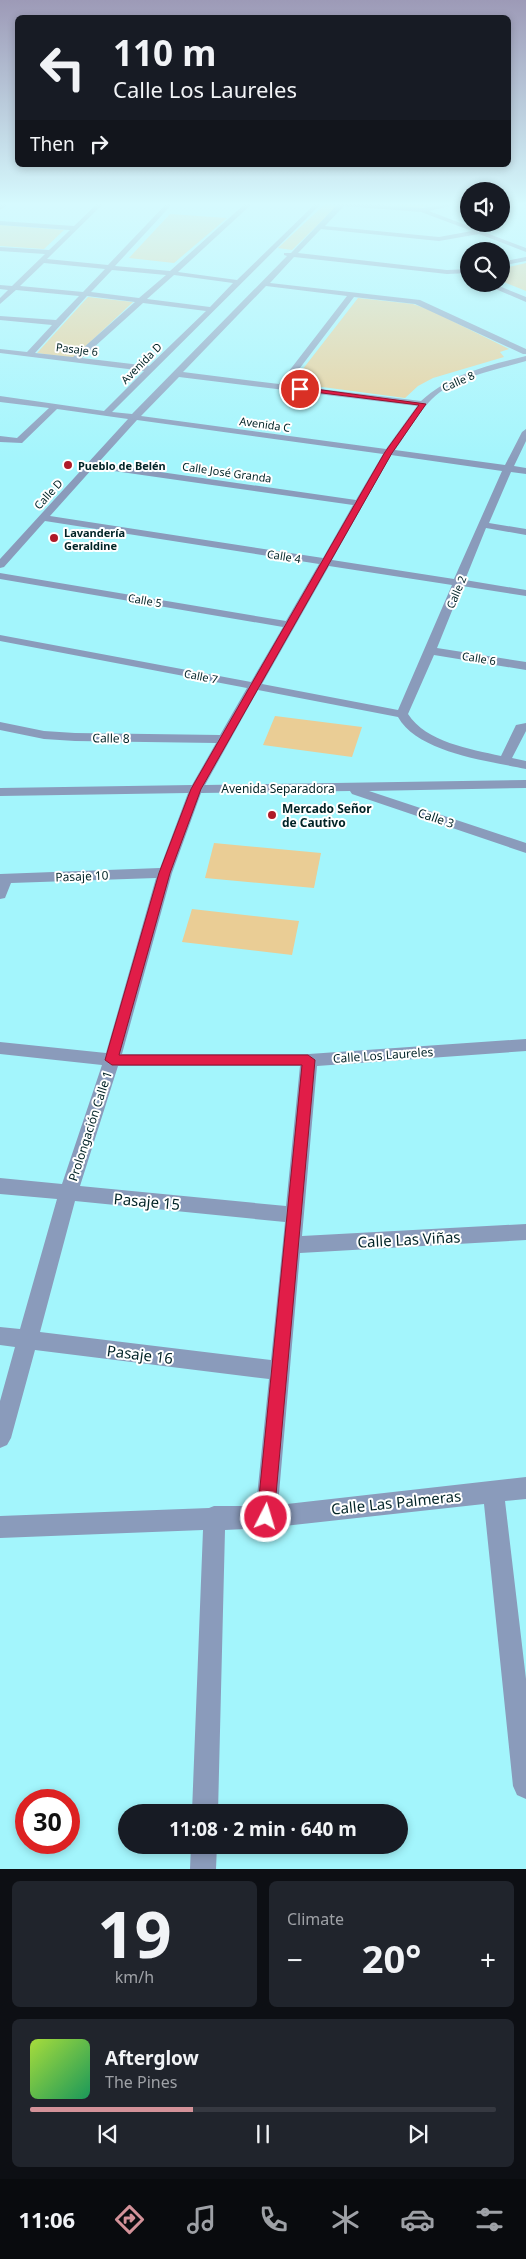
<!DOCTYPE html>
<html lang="en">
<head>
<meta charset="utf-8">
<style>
  :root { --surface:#171b24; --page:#20242c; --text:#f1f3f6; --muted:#9ea1a6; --line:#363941; --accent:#d39299 }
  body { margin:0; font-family:"Noto Sans",sans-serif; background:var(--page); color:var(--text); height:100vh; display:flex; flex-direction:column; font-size:19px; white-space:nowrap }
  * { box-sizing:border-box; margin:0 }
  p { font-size:16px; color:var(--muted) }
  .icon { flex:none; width:28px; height:28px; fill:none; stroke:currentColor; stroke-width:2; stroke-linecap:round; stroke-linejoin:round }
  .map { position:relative; height:1869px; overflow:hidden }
  .drawer { display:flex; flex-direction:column; gap:12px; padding:12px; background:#0d0f14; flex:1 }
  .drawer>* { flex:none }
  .hud { position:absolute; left:15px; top:15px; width:496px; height:152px; border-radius:8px; box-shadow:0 2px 8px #0003; background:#171b24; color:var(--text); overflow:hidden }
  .buttons { position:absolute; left:460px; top:182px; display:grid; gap:10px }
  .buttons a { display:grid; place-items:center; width:50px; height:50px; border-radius:50%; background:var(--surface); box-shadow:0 2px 8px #0003; font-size:25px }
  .speed { position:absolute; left:15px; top:1789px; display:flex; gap:10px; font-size:25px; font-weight:700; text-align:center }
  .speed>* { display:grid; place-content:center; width:65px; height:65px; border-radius:50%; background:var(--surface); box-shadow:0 2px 8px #0003; line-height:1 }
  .speed .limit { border:8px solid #d22; background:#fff; color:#111 }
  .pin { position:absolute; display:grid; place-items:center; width:42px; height:42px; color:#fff; margin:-21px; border:2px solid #fff; border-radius:50%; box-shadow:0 1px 5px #0007 }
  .me { position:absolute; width:55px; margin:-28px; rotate:5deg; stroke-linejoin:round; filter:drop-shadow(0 0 4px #0008) }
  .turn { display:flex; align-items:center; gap:18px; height:105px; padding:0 15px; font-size:22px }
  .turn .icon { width:65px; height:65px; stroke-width:2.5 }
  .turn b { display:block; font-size:35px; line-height:42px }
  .then { display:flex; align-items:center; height:48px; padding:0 15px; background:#0003; gap:10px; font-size:19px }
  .big { font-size:38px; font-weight:700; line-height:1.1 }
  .drawer .tile { flex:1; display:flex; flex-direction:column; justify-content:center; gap:8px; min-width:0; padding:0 18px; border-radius:8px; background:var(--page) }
  .drawer .dial { align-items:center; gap:0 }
  .dial b { font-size:65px; line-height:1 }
  .song { display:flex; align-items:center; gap:15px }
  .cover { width:60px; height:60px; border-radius:8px; background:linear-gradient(135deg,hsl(80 70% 55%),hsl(150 70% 35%)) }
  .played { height:5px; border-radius:2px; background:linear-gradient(90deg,var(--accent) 35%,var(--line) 35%) }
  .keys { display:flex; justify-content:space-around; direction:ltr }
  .heat { display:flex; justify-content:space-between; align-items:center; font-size:28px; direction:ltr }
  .drawer .tiles { flex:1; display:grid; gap:12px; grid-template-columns:1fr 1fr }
  .tile:last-child { grid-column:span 2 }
  .trip { position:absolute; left:118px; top:1804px; width:290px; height:50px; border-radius:25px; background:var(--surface); box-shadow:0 2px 8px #0003; font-weight:700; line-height:50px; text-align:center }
  .menu { display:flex; height:80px; justify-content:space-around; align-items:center; background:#090b0e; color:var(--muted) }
  .menu .icon { width:35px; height:35px }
  .menu .active { color:var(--accent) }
  .menu b { font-size:22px; color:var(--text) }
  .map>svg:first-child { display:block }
  .green { fill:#eacd95 }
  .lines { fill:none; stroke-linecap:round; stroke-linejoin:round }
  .street { fill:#8a9bbb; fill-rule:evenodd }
  .route { fill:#e11d48; stroke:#92132f }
  .poi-dot { fill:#ae1b28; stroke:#fff; stroke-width:2 }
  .labels { text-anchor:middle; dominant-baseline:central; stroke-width:4; stroke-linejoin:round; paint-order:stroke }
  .far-street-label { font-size:11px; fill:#002326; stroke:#fff }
  .far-poi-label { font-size:11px; font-weight:bold; fill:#002326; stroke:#fff; text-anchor:start }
  .street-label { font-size:12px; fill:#002326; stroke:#fff }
  .poi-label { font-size:12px; font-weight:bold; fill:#002326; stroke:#fff; text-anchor:start }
  .near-street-label { font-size:15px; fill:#002326; stroke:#fff }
</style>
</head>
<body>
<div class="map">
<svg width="526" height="1869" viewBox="0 0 526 1869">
  <rect width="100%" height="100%" fill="#a3f5fc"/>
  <g class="green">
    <polygon points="352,202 449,202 418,208"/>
    <polygon points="325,204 338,205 292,250 278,248"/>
    <polygon points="170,214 227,218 174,263 129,258"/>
    <polygon points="0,225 64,230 44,249 0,246"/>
    <polygon points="526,263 526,291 501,281 501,269"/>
    <polygon points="88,297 133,302 73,358 37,353"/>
    <polygon points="358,298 413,304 430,310 509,349 500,352 504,357 433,378 418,386 405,398 292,383"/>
    <polygon points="275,716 362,727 352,757 263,745"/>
    <polygon points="214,843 321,853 314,888 205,878"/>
    <polygon points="192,909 299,921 292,955 182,942"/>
  </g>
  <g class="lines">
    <g class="street">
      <polygon points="4,202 11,202 0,210 0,205"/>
      <path d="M99 202H105L47 259 108 265 168 202H174L115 266 170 271 247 202H254L178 272 237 280 317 202H323L112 412 132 414 287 256 284 255V253H291L337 205 333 204V202L423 208 466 202 429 211 526 248V252L479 234 439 241 321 229 298 253 447 270 469 269V273L447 274 294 257 270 283 420 300 526 349V354H523L415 304 354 297 287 385 421 401C450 374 489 365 526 356V361C499 369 467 375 443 390 422 404 409 431 395 450L505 465 522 432 526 429V441L514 466 526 468V474L511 472 489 523 526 529V535L486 528 465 580 526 590V596L462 586 437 648 526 662V670L434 655 408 714C426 742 470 749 501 756L516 725 526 723V731L512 758 526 761V769C489 761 418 753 398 717L258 690 205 785 526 780V788L369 791 526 843V853L352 794 350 791 201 793 172 873 122 1054H309L526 1039V1051L317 1066 302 1236 526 1224V1240L300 1253 278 1505 526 1477V1499L505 1501 526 1679V1799L517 1795 513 1786 484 1504 266 1528 225 1530 218 1812H192L203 1530 0 1538V1516L209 1508 214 1506H256L269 1379 35 1350 11 1438 7 1445 0 1448V1401L15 1347 0 1345V1327L20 1329 57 1199 0 1194V1178L62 1184 102 1065 0 1054V1042L106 1053 156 878 11 883 5 898 0 899V874L160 868 188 793 0 796V788L192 785 216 743 75 741 44 739 0 730V722L44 731 75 733 220 735 247 688 0 641V635L251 682 283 627 0 579V573L286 621 319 564 45 521 4 567 0 568V559L128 419 57 409 22 443 0 442V436L17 438 49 408 0 402V396L104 411 144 371 0 353V349L27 352 52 325 0 320V316L56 320 79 296 16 290 0 304V298L8 290 0 289V285L12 286 45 254 0 251V247L49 250 70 230 0 225V221L74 226ZM344 206 421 212 472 231 439 237 325 226ZM44 263 105 269 83 292 20 286ZM112 270 166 275 139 298 91 292ZM174 275 233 283 210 307 147 299ZM266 286 347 296 279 384 183 372ZM87 296 135 302 73 357 35 353ZM143 303 206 311 149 366 82 358ZM179 377 417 406 386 449 141 416ZM137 420 383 454 356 500 98 463ZM391 455 502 471 454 579 332 560ZM93 468 353 505 323 558 50 516ZM329 566 452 585 398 710 262 684ZM118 1066H300L286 1206 80 1186ZM75 1201 285 1222 271 1360 40 1332Z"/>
      <polygon points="517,202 526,202 526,206"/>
      <polygon points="526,257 526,261 501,266 501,262"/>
      <polygon points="484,284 494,284 526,297 526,302"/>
      <polygon points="191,1845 217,1845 216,1869 190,1869"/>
    </g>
  </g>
  <linearGradient id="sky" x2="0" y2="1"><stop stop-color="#9d9ab7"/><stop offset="0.44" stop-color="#d6fafe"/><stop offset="1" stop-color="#d6fafe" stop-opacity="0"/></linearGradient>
  <rect width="526" height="464" fill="url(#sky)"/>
  <polygon class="route" points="300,387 426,404 392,453 201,789 170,873 119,1055 308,1055 315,1060 274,1517 272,1523 266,1525 260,1523 257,1517 302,1065 112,1065 105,1060 159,873 191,789 385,452 419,405 298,390"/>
  <g class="poi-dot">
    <circle cx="68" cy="465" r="5"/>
    <circle cx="54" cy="538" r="5"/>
    <circle cx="272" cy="815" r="5"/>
  </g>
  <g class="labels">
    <g class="far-street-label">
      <text transform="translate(77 349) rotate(7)">Pasaje 6</text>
      <text transform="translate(141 363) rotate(-45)">Avenida D</text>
      <text transform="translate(458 381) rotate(-24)">Calle 8</text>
      <text transform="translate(265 424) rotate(8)">Avenida C</text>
      <text transform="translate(227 472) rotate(8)">Calle José Granda</text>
      <text transform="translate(48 494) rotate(-48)">Calle D</text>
      <text transform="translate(284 556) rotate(9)">Calle 4</text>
      <text transform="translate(456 592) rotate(-67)">Calle 2</text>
      <text transform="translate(145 600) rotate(10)">Calle 5</text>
      <text transform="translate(479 658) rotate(9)">Calle 6</text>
      <text transform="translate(201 676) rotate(11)">Calle 7</text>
    </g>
    <g class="far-poi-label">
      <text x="78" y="465">Pueblo de Belén</text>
      <text x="64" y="532">Lavandería<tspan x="64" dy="13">Geraldine</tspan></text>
    </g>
    <g class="street-label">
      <text transform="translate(111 738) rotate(1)">Calle 8</text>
      <text x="278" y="788">Avenida Separadora</text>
      <text transform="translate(436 818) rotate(19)">Calle 3</text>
      <text transform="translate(82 876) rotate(-2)">Pasaje 10</text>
      <text transform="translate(383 1055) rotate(-4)">Calle Los Laureles</text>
      <text transform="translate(90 1126) rotate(-72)">Prolongación Calle 1</text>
    </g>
    <g class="poi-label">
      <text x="282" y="808">Mercado Señor<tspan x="282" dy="14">de Cautivo</tspan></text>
    </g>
    <g class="near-street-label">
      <text transform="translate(147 1201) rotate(5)">Pasaje 15</text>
      <text transform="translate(409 1239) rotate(-3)">Calle Las Viñas</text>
      <text transform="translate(140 1354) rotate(7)">Pasaje 16</text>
      <text transform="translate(396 1502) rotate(-6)">Calle Las Palmeras</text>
    </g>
  </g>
</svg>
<div class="buttons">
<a><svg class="icon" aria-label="sound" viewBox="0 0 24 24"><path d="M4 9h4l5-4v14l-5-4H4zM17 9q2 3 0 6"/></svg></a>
<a><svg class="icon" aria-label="search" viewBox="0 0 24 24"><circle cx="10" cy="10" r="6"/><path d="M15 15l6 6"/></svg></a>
</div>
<div class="speed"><div class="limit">30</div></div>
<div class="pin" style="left:300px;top:389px;background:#d93025"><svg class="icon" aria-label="arrive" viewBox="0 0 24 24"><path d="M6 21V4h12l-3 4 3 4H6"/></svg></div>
<svg class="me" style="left:266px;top:1517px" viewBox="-20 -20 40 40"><circle r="17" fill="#e11d48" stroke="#fff" stroke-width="3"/><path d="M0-11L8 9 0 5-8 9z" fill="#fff"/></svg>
<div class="trip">11:08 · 2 min · 640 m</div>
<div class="hud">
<div class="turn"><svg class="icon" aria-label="left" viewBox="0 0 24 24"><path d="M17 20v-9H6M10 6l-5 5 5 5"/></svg><div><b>110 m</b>Calle Los Laureles</div></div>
<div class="then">Then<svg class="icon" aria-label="right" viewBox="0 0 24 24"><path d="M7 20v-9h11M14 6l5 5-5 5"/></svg></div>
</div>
</div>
<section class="drawer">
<div class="tiles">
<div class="tile dial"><b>19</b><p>km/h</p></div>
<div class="tile"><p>Climate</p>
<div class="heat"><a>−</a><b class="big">20°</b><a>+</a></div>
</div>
<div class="tile">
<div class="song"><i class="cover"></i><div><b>Afterglow</b><p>The Pines</p></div></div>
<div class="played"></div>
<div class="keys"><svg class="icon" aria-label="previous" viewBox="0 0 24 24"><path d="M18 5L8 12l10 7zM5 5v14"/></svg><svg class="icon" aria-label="pause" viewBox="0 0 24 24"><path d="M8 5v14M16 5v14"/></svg><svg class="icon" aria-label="next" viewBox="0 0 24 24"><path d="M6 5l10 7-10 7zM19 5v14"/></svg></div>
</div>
</div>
</section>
<nav class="menu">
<b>11:06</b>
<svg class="icon active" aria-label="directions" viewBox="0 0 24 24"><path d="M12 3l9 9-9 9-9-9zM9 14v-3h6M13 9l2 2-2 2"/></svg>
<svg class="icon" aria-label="music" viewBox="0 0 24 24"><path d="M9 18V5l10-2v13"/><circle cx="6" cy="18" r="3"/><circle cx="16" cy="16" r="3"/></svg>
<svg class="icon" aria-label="phone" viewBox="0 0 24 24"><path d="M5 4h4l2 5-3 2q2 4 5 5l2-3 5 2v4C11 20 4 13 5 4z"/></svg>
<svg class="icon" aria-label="climate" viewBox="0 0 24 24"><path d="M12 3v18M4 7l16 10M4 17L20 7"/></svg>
<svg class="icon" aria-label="car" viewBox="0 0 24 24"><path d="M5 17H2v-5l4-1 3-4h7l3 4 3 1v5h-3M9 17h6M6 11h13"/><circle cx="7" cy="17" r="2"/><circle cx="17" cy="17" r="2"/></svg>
<svg class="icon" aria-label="filters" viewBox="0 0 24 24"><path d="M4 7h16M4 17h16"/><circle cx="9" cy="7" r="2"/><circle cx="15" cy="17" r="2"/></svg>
</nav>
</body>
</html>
